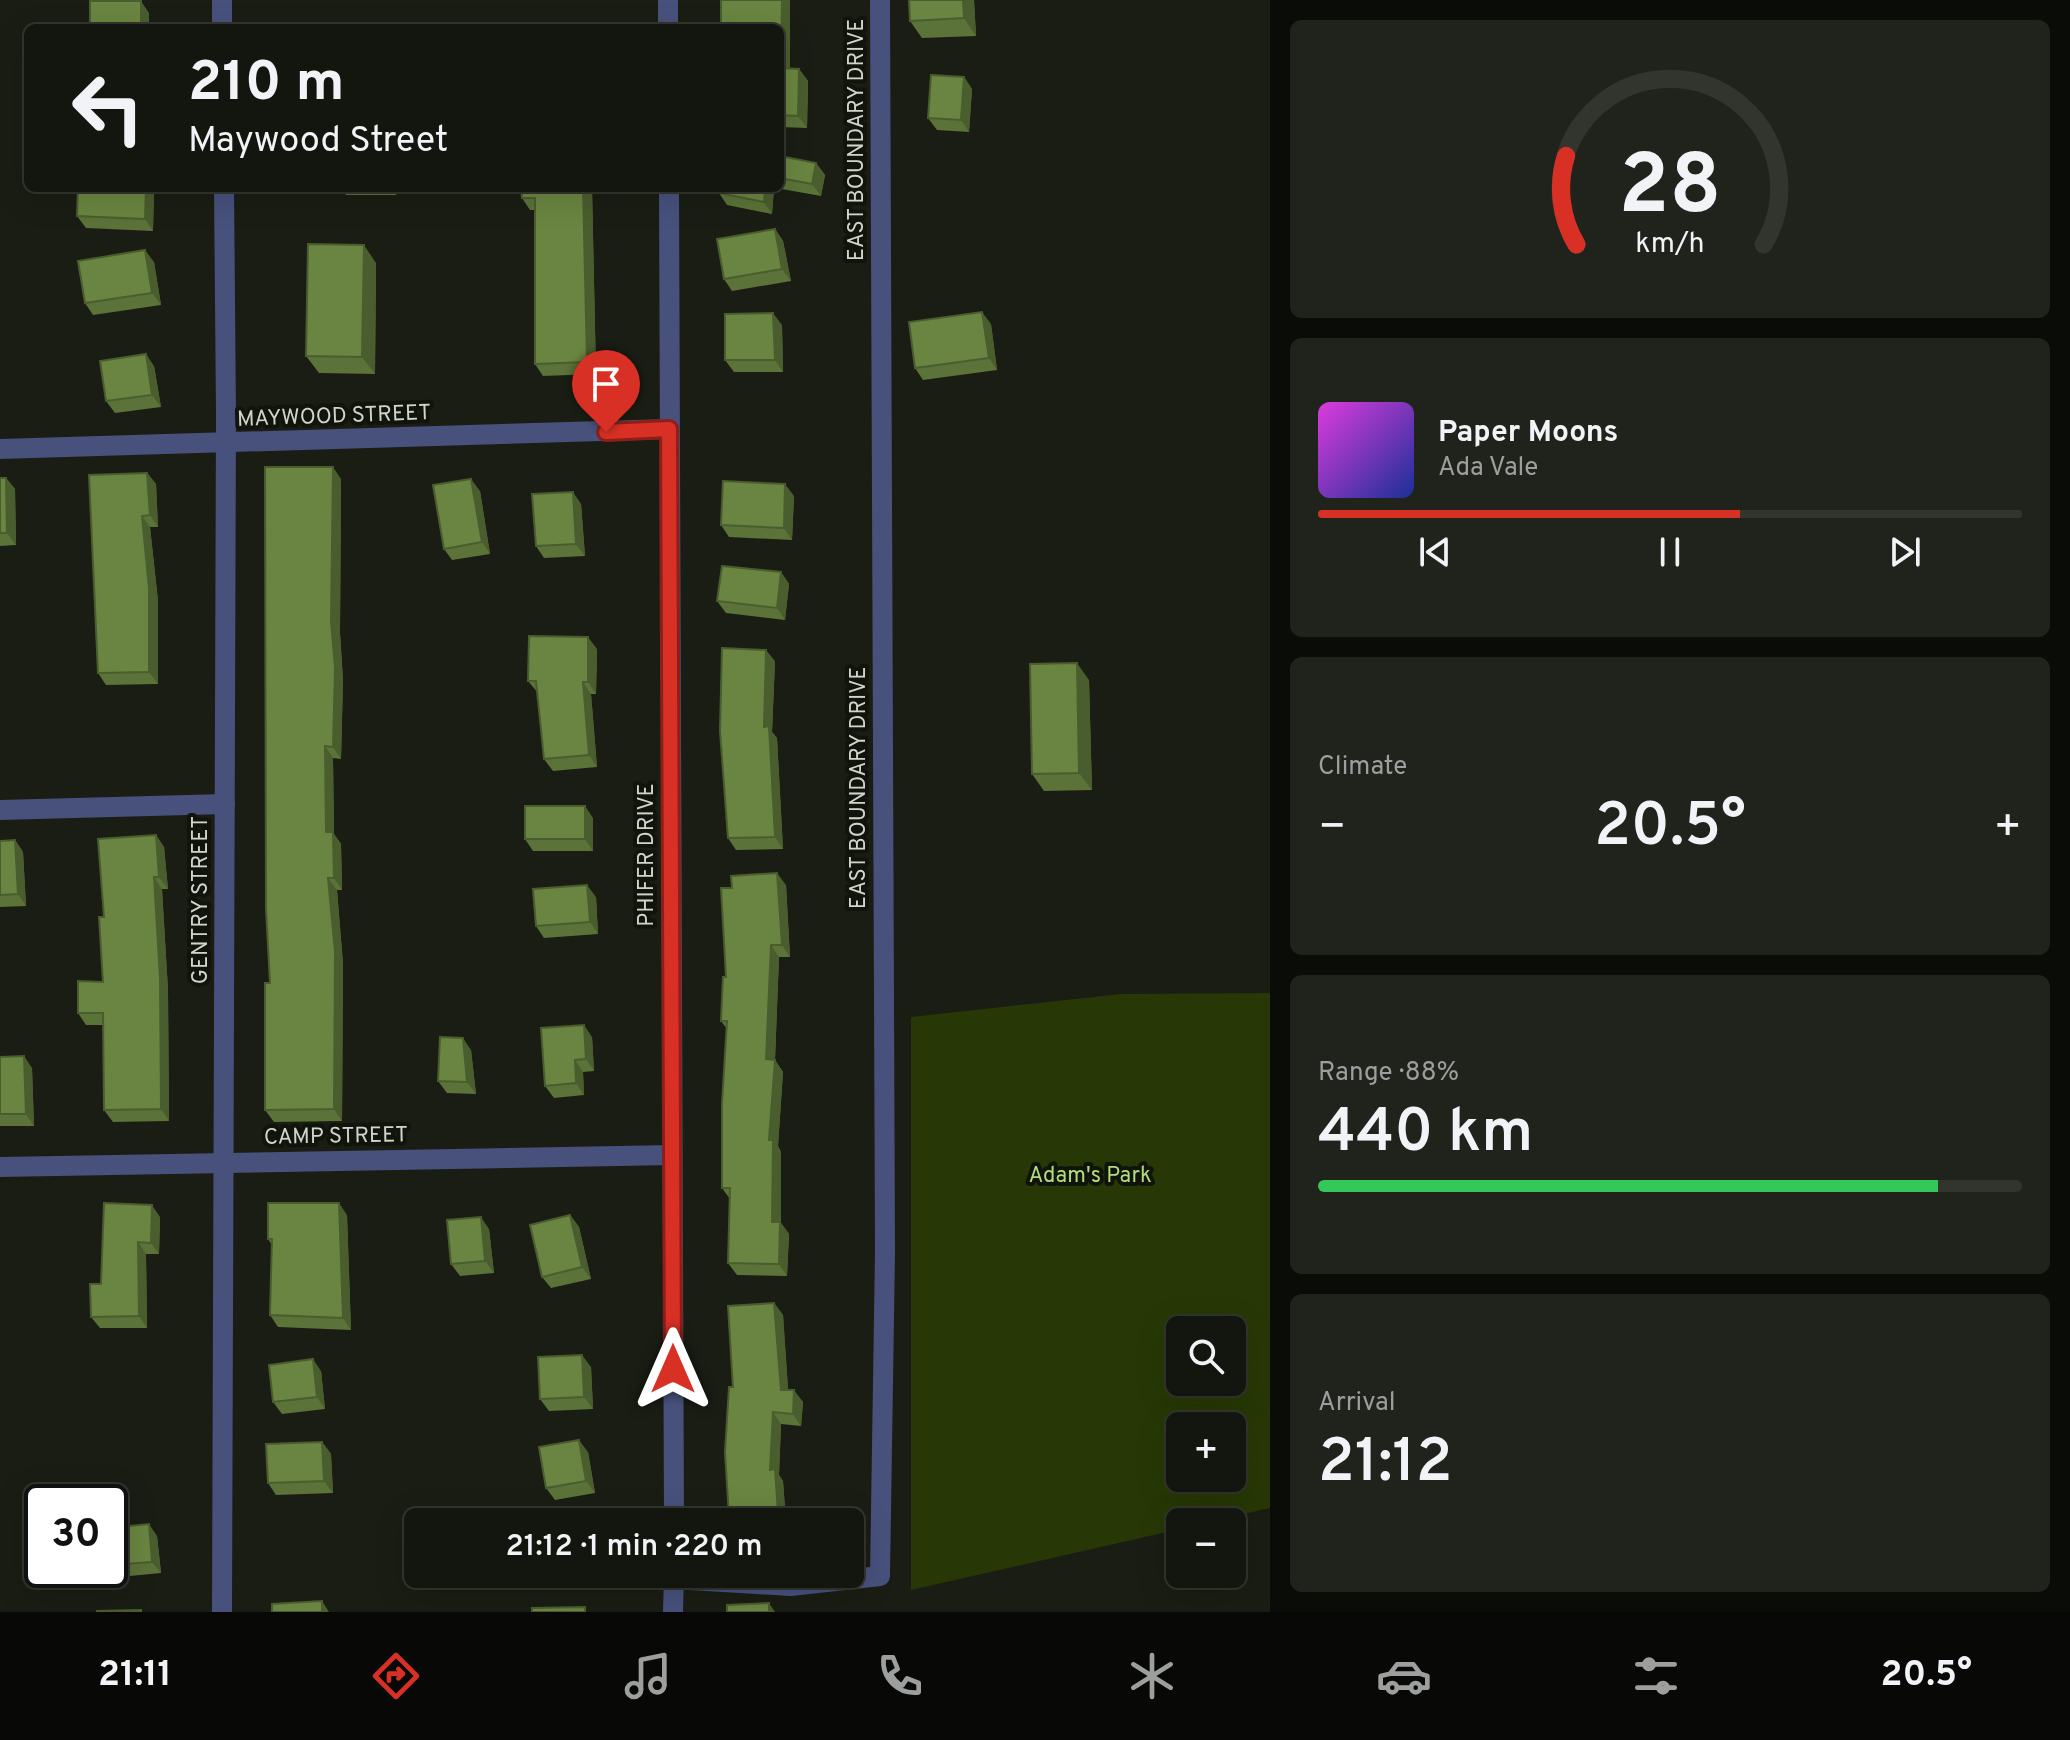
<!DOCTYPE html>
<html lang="en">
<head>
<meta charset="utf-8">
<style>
  :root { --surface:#13160e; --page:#20231c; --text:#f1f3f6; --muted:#9d9f9e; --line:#32352e; --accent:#d93025 }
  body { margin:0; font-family:Overpass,sans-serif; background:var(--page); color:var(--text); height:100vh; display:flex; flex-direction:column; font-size:30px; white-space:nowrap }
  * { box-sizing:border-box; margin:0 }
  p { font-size:26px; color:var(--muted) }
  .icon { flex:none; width:44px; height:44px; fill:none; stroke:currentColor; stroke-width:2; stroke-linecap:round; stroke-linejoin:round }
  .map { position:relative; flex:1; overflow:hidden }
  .details { display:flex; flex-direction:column; gap:20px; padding:20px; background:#0a0c08; width:800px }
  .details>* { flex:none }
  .hud { position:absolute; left:24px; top:24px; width:760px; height:168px; border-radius:12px; box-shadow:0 8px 32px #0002,0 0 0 2px var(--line); background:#13160e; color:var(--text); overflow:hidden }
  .controls { position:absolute; left:1166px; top:1316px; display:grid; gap:16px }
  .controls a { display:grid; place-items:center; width:80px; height:80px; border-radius:12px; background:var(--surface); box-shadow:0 8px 32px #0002,0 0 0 2px var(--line); font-size:40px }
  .speed { position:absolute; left:24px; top:1484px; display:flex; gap:16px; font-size:40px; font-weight:700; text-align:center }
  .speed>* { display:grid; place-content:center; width:104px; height:104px; border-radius:50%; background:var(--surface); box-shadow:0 8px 32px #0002,0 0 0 2px var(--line); line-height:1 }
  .speed .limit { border:4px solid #111; border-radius:12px; background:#fff; color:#111 }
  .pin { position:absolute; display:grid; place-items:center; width:68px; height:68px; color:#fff; margin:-82px -34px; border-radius:50% 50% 50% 0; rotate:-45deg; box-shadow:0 0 8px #0007 }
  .pin .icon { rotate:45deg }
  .me { position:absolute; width:88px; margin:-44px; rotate:0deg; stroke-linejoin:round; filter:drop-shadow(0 0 6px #0008) }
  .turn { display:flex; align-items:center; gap:28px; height:168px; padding:0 32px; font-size:36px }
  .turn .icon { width:104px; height:104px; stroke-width:2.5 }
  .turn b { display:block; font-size:56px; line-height:68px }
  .big { font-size:60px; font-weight:600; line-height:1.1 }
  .details .widget { flex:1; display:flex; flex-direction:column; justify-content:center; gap:12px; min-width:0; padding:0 28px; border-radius:12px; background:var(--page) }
  .details .dial { align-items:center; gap:0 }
  .dial svg { height:208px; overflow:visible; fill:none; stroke:var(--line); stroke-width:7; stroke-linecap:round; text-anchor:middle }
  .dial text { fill:var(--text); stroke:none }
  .song { display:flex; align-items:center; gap:24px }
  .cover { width:96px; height:96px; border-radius:12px; background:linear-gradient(135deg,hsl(300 70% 55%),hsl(230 70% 35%)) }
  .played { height:8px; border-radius:4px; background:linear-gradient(90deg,var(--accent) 60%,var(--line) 60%) }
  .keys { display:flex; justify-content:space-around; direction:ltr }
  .heat { display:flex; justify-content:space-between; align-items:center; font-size:44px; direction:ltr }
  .charge { height:12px; border-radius:6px; background:linear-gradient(90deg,#34c759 88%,var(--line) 0) }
  .trip { position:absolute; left:404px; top:1508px; width:460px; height:80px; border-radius:12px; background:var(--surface); box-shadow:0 8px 32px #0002,0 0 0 2px var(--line); font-weight:600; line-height:80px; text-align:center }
  .tabs { display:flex; height:128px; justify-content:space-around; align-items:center; background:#080906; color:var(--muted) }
  .tabs .icon { width:56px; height:56px }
  .tabs .current { color:var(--accent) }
  .tabs b { font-size:36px; color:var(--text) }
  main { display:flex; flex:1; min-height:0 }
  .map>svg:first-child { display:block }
  .green { fill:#273806; fill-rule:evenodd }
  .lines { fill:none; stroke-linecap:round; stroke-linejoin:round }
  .street { stroke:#47517c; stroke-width:20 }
  .wall { fill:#5b7238 }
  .shaded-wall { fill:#4a5d2e }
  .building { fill:#6a8541; stroke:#4a5d2e; stroke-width:2 }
  .route-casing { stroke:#8d1f18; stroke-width:20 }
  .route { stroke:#d93025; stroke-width:14 }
  .labels { text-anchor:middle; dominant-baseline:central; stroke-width:8; stroke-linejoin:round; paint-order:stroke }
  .street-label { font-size:22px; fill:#d1d4cd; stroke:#10140a }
  .park-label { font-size:22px; fill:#b4db7c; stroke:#10140a }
</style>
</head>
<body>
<main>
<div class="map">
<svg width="1270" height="1612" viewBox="0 0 1270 1612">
  <rect width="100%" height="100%" fill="#191d13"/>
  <path class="green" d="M1270 993V1508L1209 1522H1180V1529L911 1590V1017L1121 994ZM1180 1330H1232V1382H1180ZM1180 1426H1232V1478H1180Z"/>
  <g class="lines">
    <g class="street">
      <polyline points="222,0 222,28"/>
      <polyline points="668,0 668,28"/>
      <polyline points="669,188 674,1522"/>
      <polyline points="0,449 669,429"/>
      <polyline points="0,810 225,804"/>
      <polyline points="0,1167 672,1155"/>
      <polyline points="674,1579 791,1586 880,1576 885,1252 880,0"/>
      <polyline points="222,1612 226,415 224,188"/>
      <polyline points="673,1612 674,1574"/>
    </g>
  </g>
  <g class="wall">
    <polygon points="721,0 790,0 790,69 799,69 808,81 807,128 780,127 780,28"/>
    <polygon points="974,0 976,36 922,38 910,21"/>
    <polygon points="964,77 972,89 969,132 937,130 928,118"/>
    <polygon points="780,156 816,163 825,175 821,196 776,188 780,188"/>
    <polygon points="78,188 154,188 153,231 86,228 77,216"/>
    <polygon points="341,188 396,188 396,195 346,195"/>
    <polygon points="592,188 596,374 543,376 535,364 535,210 530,210 522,198"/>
    <polygon points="720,188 774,188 772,214 727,205 719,193"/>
    <polygon points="775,229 783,241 791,281 732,291 724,279"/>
    <polygon points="154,262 161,305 93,315 85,303"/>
    <polygon points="376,263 375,374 319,373 306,356"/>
    <polygon points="991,324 997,370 923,380 915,368"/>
    <polygon points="782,325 783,372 734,372 725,360"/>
    <polygon points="154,366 161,407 115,413 106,401"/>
    <polygon points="147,473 156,484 158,527 150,527 158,601 158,684 106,685 98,673"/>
    <polygon points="0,478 6,478 15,489 16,545 0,546"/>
    <polygon points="341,479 340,633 343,680 341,759 333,758 334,834 341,844 342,890 337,890 343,964 342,1121 274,1122 265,1110"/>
    <polygon points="480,491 490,554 452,560 444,549"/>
    <polygon points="794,496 792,540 729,537 721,525"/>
    <polygon points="581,504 585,556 544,558 536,546"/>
    <polygon points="781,572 789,584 785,620 726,613 717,601"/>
    <polygon points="597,649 596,694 591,694 597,767 553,771 544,759 538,693 528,681"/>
    <polygon points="775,661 772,732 777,738 783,849 736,850 728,838"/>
    <polygon points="1089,680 1092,790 1044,791 1032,774"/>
    <polygon points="593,818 593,851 533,851 525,839"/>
    <polygon points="156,835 164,847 168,889 162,889 168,990 169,1121 113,1122 104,1110 103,1025 86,1025 78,1013 103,982 104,917"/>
    <polygon points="15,840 23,852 26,906 0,907 0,841"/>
    <polygon points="786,885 790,957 779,957 775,1060 783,1072 778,1146 781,1152 781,1223 789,1234 787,1276 737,1275 728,1263 730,1199 722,1188 727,1029 721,1021 726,977"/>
    <polygon points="596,897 598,934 544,938 536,926"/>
    <polygon points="592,1037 594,1071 583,1072 584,1095 554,1098 545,1086"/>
    <polygon points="471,1050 476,1094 447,1093 438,1081"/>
    <polygon points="0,1057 32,1068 34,1126 0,1126"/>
    <polygon points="347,1215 351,1330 278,1327 270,1315 272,1245 268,1239"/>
    <polygon points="570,1215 579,1227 591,1279 551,1288 542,1277"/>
    <polygon points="160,1217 159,1254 146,1254 147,1328 100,1328 91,1317 101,1284"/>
    <polygon points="489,1229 494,1273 460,1276 451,1264"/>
    <polygon points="774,1303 783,1315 788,1390 803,1402 801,1426 781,1424 779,1475 783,1481 786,1522 733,1522 729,1517 733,1387"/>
    <polygon points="591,1367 593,1409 549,1411 540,1399"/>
    <polygon points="321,1371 325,1409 282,1414 273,1402"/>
    <polygon points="322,1442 331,1454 333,1493 276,1495 268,1483"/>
    <polygon points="588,1452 595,1493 555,1500 546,1488"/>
    <polygon points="110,1528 157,1536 161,1573 98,1579 92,1570 110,1570"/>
  </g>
  <g class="shaded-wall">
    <polygon points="782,0 790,0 790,80 781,68"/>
    <polygon points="963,0 974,0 976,36 964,18"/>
    <polygon points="141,1 149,13 149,28 141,28"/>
    <polygon points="799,69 808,81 807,128 798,116"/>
    <polygon points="964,77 972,89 969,132 961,120"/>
    <polygon points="816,163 825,175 821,196 812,184"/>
    <polygon points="146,188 154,188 153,231 145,219"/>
    <polygon points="583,188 592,188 596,374 587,362"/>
    <polygon points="765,188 774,188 772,214 764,202"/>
    <polygon points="775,229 783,241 791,281 782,269"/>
    <polygon points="364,245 376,263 375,374 362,357"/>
    <polygon points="145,250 154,262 161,305 152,293"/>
    <polygon points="982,312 991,324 997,370 989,358"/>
    <polygon points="773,313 782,325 783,372 775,360"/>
    <polygon points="146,354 154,366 161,407 152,395"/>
    <polygon points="333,467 341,479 340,633 343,680 341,759 333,747 331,621"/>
    <polygon points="147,473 156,484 158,527 150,515"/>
    <polygon points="6,478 15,489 16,545 7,533"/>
    <polygon points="471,479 480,491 490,554 482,542"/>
    <polygon points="785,484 794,496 792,540 784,528"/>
    <polygon points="573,492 581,504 585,556 576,544"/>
    <polygon points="142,516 150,527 158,601 158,684 149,672"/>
    <polygon points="781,572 789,584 785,620 777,608"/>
    <polygon points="588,637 597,649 596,694 588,682"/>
    <polygon points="766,650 775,661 772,732 777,738 783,849 775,837 764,727"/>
    <polygon points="1077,663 1089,680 1092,790 1079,773"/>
    <polygon points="583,682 591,694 597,767 589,755"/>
    <polygon points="325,746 333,758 334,834 341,844 342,890 334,878 326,832"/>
    <polygon points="585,806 593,818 593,851 585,839"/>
    <polygon points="156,835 164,847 168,889 159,877"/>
    <polygon points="15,840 23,852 26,906 18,894"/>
    <polygon points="777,873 786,885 790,957 782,945"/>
    <polygon points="154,877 162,889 168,990 169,1121 161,1109"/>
    <polygon points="328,878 337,890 343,964 342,1121 334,1109"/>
    <polygon points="587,885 596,897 598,934 590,922"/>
    <polygon points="771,945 779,957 775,1060 783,1072 778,1146 781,1152 781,1223 789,1234 787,1276 779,1264 772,1222 766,1059"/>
    <polygon points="584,1025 592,1037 594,1071 586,1059"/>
    <polygon points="463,1038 471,1050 476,1094 467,1082"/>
    <polygon points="24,1056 32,1068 34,1126 26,1114"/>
    <polygon points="575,1060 583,1072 584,1095 576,1083"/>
    <polygon points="339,1203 347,1215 351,1330 343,1318"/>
    <polygon points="152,1205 160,1217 159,1254 151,1243"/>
    <polygon points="570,1215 579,1227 591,1279 582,1267"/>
    <polygon points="481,1217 489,1229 494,1273 485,1261"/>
    <polygon points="138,1242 146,1254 147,1328 139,1316"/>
    <polygon points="774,1303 783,1315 789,1402 781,1390"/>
    <polygon points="582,1355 591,1367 593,1409 584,1397"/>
    <polygon points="313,1359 321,1371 325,1409 317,1397"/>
    <polygon points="794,1390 803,1402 801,1426 793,1414"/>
    <polygon points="773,1412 781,1424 779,1475 783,1481 786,1522 784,1522 778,1513 770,1470"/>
    <polygon points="579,1440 588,1452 595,1493 586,1481"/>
    <polygon points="322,1442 331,1454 333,1493 324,1481"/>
    <polygon points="149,1524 157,1536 161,1573 152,1562"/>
    <polygon points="322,1601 329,1612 322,1612"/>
    <polygon points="769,1603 775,1612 769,1612"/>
  </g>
  <g class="building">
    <polygon points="721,0 782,0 781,68 799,69 798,116 780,115 780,28 721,28"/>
    <polygon points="909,0 963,0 964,18 910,21"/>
    <rect x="90" y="1" width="51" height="27"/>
    <polygon points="931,75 964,77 961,120 928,118"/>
    <polygon points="780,156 816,163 812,184 780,178"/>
    <polygon points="78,188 146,188 145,219 77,216"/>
    <polygon points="521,188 583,188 587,362 535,364 535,198 522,198"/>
    <polygon points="720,188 765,188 764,202 719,193"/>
    <polygon points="775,229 782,269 724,279 717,239"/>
    <polygon points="308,244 364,245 362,357 306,356"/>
    <polygon points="145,250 152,293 85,303 78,261"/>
    <polygon points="982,312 989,358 915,368 909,322"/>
    <polygon points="773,313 775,360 725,360 725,314"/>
    <polygon points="146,354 152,395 106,401 100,361"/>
    <polygon points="265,467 333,467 331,621 335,668 333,747 325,746 326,832 333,832 334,878 328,878 335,952 334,1109 265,1110 265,983 270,983 266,909"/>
    <polygon points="147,473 150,515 142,516 149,589 149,672 98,673 89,475"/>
    <polygon points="0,478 6,478 7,533 0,533"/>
    <polygon points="471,479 482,542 444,549 433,485"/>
    <polygon points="723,481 785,484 784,528 721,525"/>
    <polygon points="573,492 576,544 536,546 532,494"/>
    <polygon points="722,566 781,572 777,608 717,601"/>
    <polygon points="529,636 588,637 588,682 583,682 589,755 544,759 536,681 528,681"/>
    <polygon points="722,648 766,650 764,727 769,726 775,837 728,838 720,731"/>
    <polygon points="1077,663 1079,773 1032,774 1030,664"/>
    <rect x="525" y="806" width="60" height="33"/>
    <polygon points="156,835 159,877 154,877 160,978 161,1109 104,1110 103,1013 78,1013 78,981 103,982 99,917 104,917 98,839"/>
    <polygon points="15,840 18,894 0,895 0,841"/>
    <polygon points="777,873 782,945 771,945 766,1059 775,1060 769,1140 773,1140 772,1222 780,1222 779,1264 728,1263 730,1188 722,1188 722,1104 727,1021 721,1021 723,977 726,977 721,888 732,888 731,876"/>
    <polygon points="587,885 590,922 536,926 533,889"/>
    <polygon points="584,1025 586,1059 575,1060 576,1083 545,1086 541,1028"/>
    <polygon points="440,1037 463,1038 467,1082 438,1081"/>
    <polygon points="24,1056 26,1114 0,1114 0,1057"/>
    <polygon points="104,1203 152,1205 151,1243 138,1242 139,1316 91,1317 90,1284 101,1284"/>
    <polygon points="268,1203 339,1203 343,1318 270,1315 272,1239 268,1239"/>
    <polygon points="570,1215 582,1267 542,1277 530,1225"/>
    <polygon points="481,1217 485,1261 451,1264 447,1220"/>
    <polygon points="774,1303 781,1390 794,1390 793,1414 773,1412 770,1470 775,1469 778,1513 729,1517 725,1452 729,1387 733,1387 728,1306"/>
    <polygon points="582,1355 584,1397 540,1399 538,1357"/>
    <polygon points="313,1359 317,1397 273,1402 269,1365"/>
    <polygon points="579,1440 586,1481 546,1488 539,1447"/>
    <polygon points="322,1442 324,1481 268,1483 266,1444"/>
    <polygon points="149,1524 152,1562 110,1565 110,1528"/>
    <polygon points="322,1601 322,1612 272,1612 272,1604"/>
    <polygon points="769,1603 769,1612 727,1612 727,1605"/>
    <polygon points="585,1607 585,1612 532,1612 532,1608"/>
    <polygon points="141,1610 141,1612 97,1612 97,1611"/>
  </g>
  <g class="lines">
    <defs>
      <polyline id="route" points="606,432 669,429 673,1369"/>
    </defs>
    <use href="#route" class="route-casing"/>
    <use href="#route" class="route"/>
  </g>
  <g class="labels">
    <g class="street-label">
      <text transform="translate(857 140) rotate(-90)">EAST BOUNDARY DRIVE</text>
      <text transform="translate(334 417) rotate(-2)">MAYWOOD STREET</text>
      <text transform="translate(859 788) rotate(-90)">EAST BOUNDARY DRIVE</text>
      <text transform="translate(647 855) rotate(-90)">PHIFER DRIVE</text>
      <text transform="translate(201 900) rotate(-90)">GENTRY STREET</text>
      <text transform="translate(336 1137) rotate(-1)">CAMP STREET</text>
    </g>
    <g class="park-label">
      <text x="1090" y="1176">Adam's Park</text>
    </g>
  </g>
</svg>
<div class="controls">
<a><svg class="icon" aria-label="search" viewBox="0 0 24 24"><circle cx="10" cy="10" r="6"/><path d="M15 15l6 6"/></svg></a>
<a>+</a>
<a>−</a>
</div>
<div class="speed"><div class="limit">30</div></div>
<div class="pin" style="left:606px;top:432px;background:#d93025"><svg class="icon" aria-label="arrive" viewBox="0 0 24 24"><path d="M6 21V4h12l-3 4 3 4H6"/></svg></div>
<svg class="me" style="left:673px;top:1369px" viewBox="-20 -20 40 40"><path d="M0-17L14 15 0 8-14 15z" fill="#d93025" stroke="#fff" stroke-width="4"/></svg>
<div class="trip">21:12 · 1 min · 220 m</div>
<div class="hud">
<div class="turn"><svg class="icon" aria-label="left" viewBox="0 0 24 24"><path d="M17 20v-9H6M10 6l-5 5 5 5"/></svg><div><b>210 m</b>Maywood Street</div></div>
</div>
</div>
<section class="details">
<div class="widget dial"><svg viewBox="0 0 100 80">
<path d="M14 69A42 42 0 1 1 86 69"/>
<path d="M14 69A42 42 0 0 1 10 35" stroke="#d93025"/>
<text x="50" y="56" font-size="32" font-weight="700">28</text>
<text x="50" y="72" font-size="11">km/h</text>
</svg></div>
<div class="widget">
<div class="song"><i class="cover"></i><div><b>Paper Moons</b><p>Ada Vale</p></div></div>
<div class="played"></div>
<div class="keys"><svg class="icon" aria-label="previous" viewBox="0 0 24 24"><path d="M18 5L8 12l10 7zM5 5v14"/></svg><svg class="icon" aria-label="pause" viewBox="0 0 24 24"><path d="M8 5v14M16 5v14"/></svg><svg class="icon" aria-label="next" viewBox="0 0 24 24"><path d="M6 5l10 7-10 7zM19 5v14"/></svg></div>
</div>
<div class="widget"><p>Climate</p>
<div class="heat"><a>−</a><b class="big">20.5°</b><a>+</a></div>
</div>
<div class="widget"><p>Range · 88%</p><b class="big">440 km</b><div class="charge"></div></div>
<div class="widget"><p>Arrival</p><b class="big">21:12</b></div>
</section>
</main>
<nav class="tabs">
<b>21:11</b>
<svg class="icon current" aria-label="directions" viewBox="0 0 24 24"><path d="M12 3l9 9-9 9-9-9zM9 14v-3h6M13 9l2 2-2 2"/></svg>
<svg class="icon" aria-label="music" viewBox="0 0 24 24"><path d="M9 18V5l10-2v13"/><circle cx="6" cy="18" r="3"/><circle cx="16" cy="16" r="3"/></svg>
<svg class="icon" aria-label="phone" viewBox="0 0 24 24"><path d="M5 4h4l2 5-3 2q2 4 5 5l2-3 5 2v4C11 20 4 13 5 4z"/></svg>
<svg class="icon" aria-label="climate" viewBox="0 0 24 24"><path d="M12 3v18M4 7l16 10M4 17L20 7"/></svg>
<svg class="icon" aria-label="car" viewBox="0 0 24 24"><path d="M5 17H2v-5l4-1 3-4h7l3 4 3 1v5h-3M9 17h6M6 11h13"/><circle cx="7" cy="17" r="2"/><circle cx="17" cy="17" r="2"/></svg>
<svg class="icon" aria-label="filters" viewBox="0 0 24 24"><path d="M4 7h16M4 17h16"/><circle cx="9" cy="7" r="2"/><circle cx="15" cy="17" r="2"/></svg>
<b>20.5°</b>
</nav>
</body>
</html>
